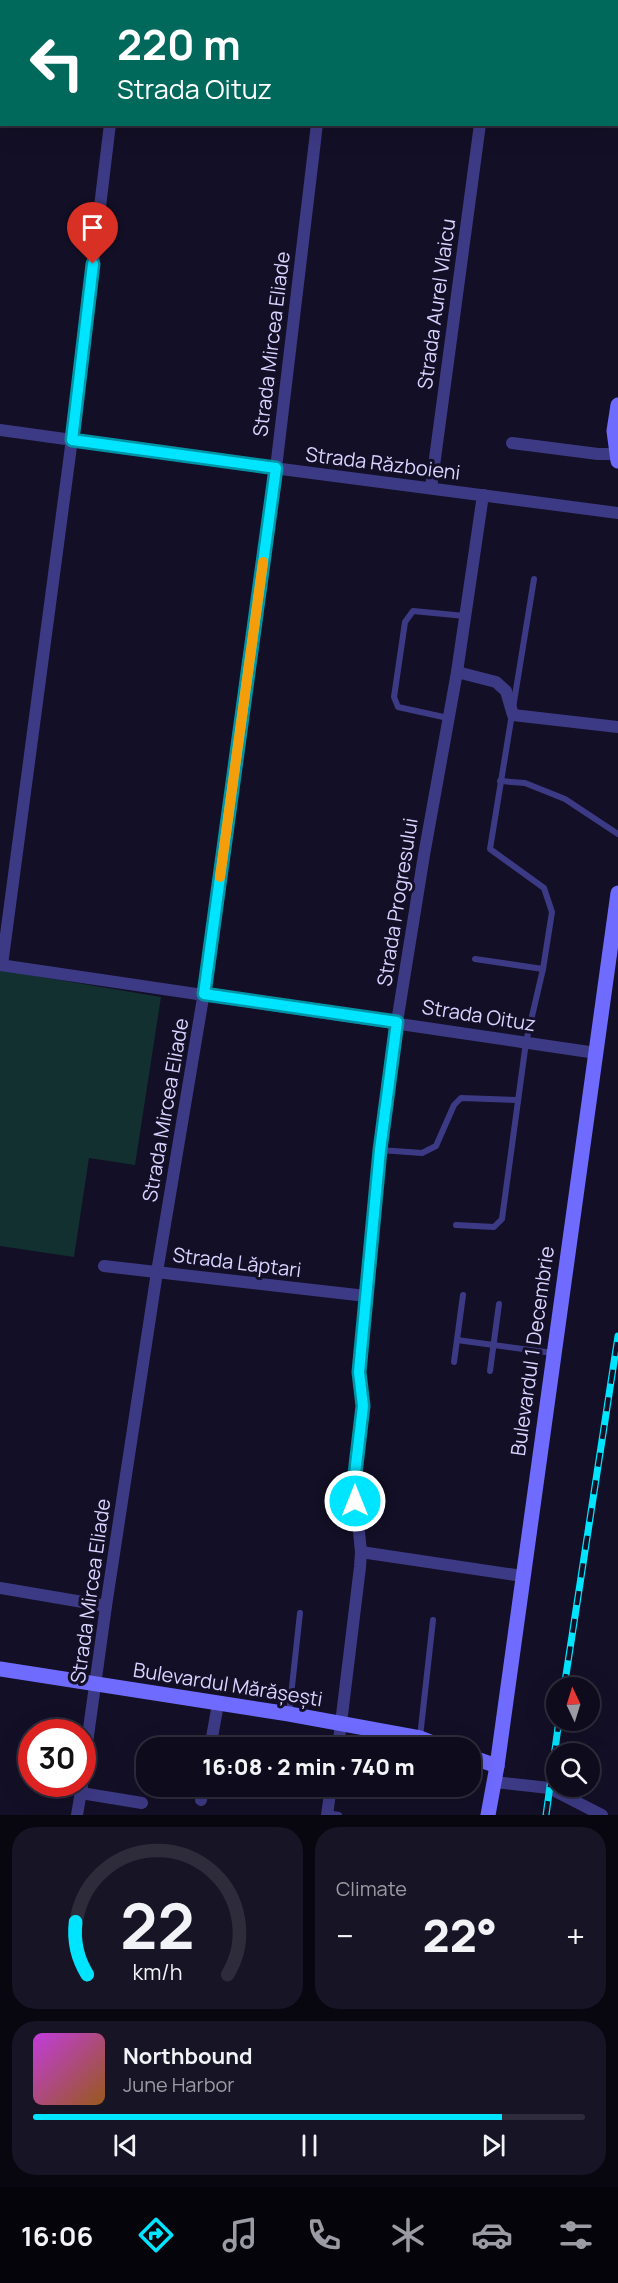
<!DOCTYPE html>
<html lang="en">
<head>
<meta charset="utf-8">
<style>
  :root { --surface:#0e0b1c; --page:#171425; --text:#f1f3f6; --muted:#9b9ba3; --line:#2e2b3b; --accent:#00e5ff }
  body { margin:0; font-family:Manrope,sans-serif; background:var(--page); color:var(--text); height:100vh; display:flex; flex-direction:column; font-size:22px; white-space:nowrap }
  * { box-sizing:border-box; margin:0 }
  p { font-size:20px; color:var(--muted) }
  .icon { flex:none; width:33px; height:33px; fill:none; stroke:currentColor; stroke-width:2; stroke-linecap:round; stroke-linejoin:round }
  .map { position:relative; height:1815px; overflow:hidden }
  .details { display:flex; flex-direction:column; gap:12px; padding:12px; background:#08060f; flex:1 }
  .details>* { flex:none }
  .banner { position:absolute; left:0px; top:0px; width:618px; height:126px; box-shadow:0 6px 24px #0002,0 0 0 2px var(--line); background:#00695c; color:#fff; overflow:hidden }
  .needle { width:39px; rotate:356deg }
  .buttons { position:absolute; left:546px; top:1677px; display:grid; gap:12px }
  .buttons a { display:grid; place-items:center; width:54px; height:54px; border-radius:50%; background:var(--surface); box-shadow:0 6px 24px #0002,0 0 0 2px var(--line); font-size:30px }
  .speed { position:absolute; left:18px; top:1719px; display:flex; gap:12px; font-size:30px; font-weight:700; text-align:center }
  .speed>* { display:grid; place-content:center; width:78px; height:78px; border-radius:50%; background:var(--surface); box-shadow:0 6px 24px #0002,0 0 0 2px var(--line); line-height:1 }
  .speed .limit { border:9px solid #d22; background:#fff; color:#111 }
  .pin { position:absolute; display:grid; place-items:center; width:51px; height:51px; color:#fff; margin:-62px -26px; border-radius:50% 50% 50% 0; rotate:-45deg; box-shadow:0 0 6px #0007 }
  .pin .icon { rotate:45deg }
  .me { position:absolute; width:66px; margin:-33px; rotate:0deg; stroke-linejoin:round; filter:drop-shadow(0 0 4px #0008) }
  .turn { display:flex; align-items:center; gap:21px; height:126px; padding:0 18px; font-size:27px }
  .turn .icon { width:78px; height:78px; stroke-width:2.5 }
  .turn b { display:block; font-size:42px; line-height:51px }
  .big { font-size:45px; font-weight:800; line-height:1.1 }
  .details .widget { flex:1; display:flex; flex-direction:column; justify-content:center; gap:9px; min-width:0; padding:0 21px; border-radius:24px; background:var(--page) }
  .details .dial { align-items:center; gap:0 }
  .dial svg { height:156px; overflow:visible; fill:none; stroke:var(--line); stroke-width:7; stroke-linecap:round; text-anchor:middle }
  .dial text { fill:var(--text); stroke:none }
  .song { display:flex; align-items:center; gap:18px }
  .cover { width:72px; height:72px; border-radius:9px; background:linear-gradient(135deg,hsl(290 70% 55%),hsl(30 70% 35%)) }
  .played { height:6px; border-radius:3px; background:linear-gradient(90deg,var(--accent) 85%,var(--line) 85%) }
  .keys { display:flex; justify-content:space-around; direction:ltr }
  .heat { display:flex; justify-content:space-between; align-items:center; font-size:33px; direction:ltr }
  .details .tiles { flex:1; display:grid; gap:12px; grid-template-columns:1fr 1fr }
  .widget:last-child { grid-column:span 2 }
  .trip { position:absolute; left:136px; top:1737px; width:345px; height:60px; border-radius:24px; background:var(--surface); box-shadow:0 6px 24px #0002,0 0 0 2px var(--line); font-weight:800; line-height:60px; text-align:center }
  .tab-bar { display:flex; height:96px; justify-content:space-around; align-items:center; background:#06040b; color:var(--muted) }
  .tab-bar .icon { width:42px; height:42px }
  .tab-bar .on { color:var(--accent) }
  .tab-bar b { font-size:27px; color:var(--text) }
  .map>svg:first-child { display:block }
  .green { fill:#12302f }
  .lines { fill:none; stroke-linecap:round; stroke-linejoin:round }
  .lane { stroke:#3d3a85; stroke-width:6 }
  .street { stroke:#3d3a85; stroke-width:12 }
  .secondary { stroke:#6f6bff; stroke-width:15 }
  .primary { stroke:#c25bff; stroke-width:15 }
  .rail-casing { stroke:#00e5ff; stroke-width:7 }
  .rail { stroke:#130f26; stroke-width:4.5; stroke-dasharray:14; stroke-linecap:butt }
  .route-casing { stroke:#0095a6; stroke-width:15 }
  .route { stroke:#00e5ff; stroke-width:10 }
  .slow { stroke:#f59e0b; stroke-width:10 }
  .labels { text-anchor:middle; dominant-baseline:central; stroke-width:6; stroke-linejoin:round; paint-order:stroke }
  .street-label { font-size:20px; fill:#d9d4ff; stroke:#130f26 }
</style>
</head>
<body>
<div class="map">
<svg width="618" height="1815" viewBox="0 0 618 1815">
  <rect width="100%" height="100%" fill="#130f26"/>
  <polygon class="green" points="0,970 161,997 135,1165 89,1158 74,1257 0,1246"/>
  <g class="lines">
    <g class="lane">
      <polyline points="415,0 416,2"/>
      <polyline points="452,0 452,2"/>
      <polyline points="448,718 398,707 394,697 405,622 413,611 465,616"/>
      <polyline points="500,781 525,783 565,799 618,834"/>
      <polyline points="475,959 543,969"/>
      <polyline points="380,1150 422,1153 436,1146 454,1105 461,1098 518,1100"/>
      <polyline points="456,1225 494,1227 502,1219 526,1042 543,969 552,912 544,888 490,849 534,579"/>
      <polyline points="457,1340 553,1353"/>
      <polyline points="454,1362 463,1295"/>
      <polyline points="490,1371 499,1304"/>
      <polyline points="289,1714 300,1613"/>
      <polyline points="420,1737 433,1620"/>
      <polyline points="327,1813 339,1815"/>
    </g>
    <g class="street">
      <polyline points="331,2 332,0"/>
      <polyline points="0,430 289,470 618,513"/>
      <polyline points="512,443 598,454 616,454"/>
      <polyline points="431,488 480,124"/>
      <polyline points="457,672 496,682 506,691 513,715 618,727"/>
      <polyline points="0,965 596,1053"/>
      <polyline points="2,965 70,454 110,124"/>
      <polyline points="104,1266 366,1296"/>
      <polyline points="361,1552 522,1576"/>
      <polyline points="0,1588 106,1606"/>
      <polyline points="210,1748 218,1704"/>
      <polyline points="338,1748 360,1567 361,1552 354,1482 363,1406 359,1372 380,1150 397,1022 424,855 457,672 483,495"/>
      <polyline points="82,1779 106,1606 157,1272 206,980 276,468 317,124"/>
      <polyline points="495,1782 549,1788 602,1815"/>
      <polyline points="81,1793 142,1803"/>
      <polyline points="201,1800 203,1786"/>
      <polyline points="77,1815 82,1785"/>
      <polyline points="327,1815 331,1786"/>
    </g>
    <g class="secondary">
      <polyline points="618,405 614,431 618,461"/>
      <polyline points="0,1669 289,1714 420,1738 446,1748"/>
      <polyline points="471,1757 497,1766"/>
      <polyline points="488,1815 497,1766 618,893"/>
    </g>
    <g class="primary">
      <polyline points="131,2 134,0"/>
      <polyline points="0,57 2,56"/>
    </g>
    <defs>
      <g id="rail">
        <polyline points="564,1688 618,1336"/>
        <polyline points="546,1815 559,1720"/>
      </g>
    </defs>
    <use href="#rail" class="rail-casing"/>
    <use href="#rail" class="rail"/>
  </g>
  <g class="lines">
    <defs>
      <polyline id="route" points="93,264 72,440 276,468 204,994 397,1022 380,1150 359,1372 363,1406 354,1482 355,1501"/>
    </defs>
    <use href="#route" class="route-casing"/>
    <use href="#route" class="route"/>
    <polyline class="slow" points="220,877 263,562"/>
  </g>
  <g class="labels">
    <g class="street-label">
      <text transform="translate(436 304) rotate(-82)">Strada Aurel Vlaicu</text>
      <text transform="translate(271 344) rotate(-83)">Strada Mircea Eliade</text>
      <text transform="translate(383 463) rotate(7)">Strada Războieni</text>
      <text transform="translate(397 902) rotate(-81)">Strada Progresului</text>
      <text transform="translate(479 1015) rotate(9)">Strada Oituz</text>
      <text transform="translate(165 1110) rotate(-80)">Strada Mircea Eliade</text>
      <text transform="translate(237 1262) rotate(7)">Strada Lăptari</text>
      <text transform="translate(532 1351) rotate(-82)">Bulevardul 1 Decembrie</text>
      <text transform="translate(90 1591) rotate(-82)">Strada Mircea Eliade</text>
      <text transform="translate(228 1684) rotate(9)">Bulevardul Mărășești</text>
    </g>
  </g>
</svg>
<div class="buttons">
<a><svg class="needle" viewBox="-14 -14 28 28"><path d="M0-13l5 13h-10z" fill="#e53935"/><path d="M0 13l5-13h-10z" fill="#9b9ba3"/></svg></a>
<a><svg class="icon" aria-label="search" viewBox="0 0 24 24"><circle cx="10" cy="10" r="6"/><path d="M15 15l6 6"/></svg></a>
</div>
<div class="speed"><div class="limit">30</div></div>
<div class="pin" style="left:93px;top:264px;background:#d93025"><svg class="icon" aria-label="arrive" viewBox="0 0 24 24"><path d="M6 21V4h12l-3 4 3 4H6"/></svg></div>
<svg class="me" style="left:355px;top:1501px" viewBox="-20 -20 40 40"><circle r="17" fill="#00e5ff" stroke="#fff" stroke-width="3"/><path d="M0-11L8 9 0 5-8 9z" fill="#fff"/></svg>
<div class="trip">16:08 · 2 min · 740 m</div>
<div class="banner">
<div class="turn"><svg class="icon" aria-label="left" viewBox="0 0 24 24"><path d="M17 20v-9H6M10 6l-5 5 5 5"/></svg><div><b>220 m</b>Strada Oituz</div></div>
</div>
</div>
<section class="details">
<div class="tiles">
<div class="widget dial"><svg viewBox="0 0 100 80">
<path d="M14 69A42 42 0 1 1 86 69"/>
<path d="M14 69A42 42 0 0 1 8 42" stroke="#00e5ff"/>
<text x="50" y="56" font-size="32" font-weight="700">22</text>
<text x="50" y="72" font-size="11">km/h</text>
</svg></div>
<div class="widget"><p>Climate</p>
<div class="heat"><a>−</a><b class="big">22°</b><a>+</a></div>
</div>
<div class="widget">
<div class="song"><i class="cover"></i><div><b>Northbound</b><p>June Harbor</p></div></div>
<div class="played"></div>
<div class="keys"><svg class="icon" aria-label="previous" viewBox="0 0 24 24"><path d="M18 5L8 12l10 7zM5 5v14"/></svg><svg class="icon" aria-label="pause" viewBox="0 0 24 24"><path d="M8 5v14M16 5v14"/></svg><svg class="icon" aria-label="next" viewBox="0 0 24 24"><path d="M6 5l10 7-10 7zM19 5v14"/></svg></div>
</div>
</div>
</section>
<nav class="tab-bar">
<b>16:06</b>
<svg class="icon on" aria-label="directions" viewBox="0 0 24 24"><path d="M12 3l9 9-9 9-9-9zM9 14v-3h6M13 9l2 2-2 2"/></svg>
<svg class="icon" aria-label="music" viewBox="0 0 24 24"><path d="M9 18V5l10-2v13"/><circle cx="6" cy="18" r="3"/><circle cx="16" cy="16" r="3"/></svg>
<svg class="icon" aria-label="phone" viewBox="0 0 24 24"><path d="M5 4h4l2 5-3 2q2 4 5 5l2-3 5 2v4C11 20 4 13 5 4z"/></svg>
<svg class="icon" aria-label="climate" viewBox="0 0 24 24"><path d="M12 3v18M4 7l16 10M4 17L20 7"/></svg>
<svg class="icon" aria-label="car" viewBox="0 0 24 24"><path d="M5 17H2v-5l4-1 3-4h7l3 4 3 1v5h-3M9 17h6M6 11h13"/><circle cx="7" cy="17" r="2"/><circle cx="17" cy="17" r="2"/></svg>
<svg class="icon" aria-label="filters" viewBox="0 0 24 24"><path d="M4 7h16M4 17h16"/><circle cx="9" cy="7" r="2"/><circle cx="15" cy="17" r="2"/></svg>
</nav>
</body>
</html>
